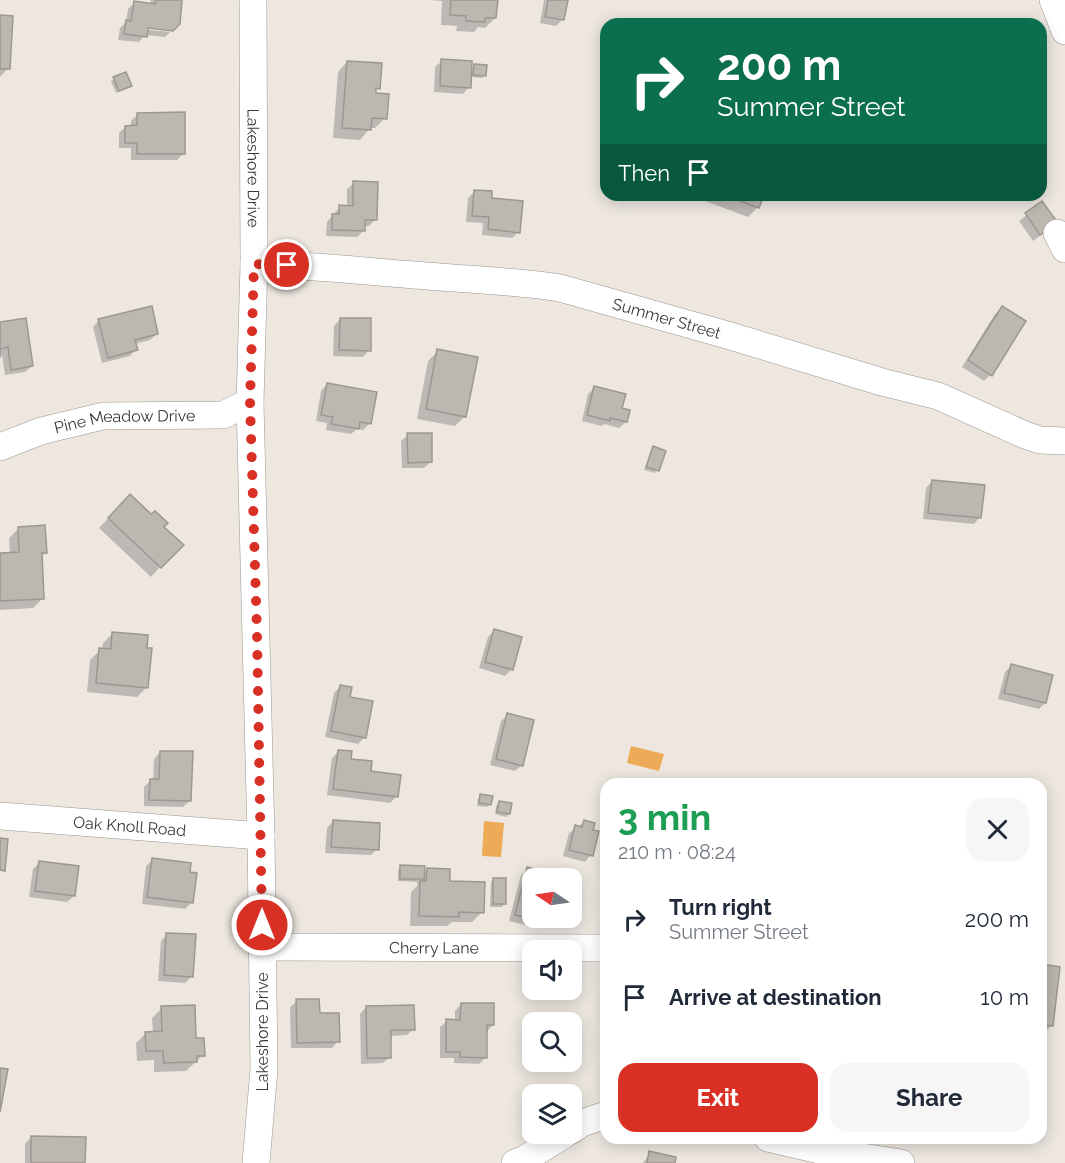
<!DOCTYPE html>
<meta charset="utf-8">
<style>
body{margin:0;font-family:Raleway,sans-serif;background:#f6f6f7;color:#1f2937;height:100vh;display:flex;flex-direction:column;font-size:22px;white-space:nowrap}
*{box-sizing:border-box;margin:0}
p{font-size:20px;color:#747a83}
.icon{flex:none;width:33px;height:33px;fill:none;stroke:currentColor;stroke-width:2;stroke-linecap:round;stroke-linejoin:round}
.map{position:relative;flex:1;overflow:hidden}
.sheet{position:absolute;left:600px;top:778px;width:447px;height:366px;display:flex;flex-direction:column;background:#fff;border-radius:18px;box-shadow:0 3px 15px #0003}
.sheet>*{flex:none}
.hud{position:absolute;left:600px;top:18px;width:447px;height:183px;border-radius:18px;box-shadow:0 3px 15px #0003;background:#0b6e4f;color:#fff;overflow:hidden}
.needle{width:39px;rotate:283deg}
.buttons{position:absolute;left:522px;top:868px;display:grid;gap:12px}
.buttons a{display:grid;place-items:center;width:60px;height:60px;border-radius:12px;background:#fff;box-shadow:0 3px 15px #0003;font-size:30px}
.pin{position:absolute;display:grid;place-items:center;width:51px;height:51px;color:#fff;margin:-26px;border:3px solid #fff;border-radius:50%;box-shadow:0 2px 6px #0007}
.me{position:absolute;width:66px;margin:-33px;rotate:0deg;stroke-linejoin:round;filter:drop-shadow(0 0 4px #0008)}
.turn{display:flex;align-items:center;gap:21px;height:126px;padding:0 18px;font-size:27px}
.turn .icon{width:78px;height:78px;stroke-width:2.5}
.turn b{display:block;font-size:42px;line-height:51px}
.then{display:flex;align-items:center;height:57px;padding:0 18px;background:#0003;gap:12px;font-size:22px}
.round{display:grid;place-items:center;flex:none;width:63px;height:63px;border-radius:18px;background:#f6f6f7}
.overview{display:flex;align-items:center;justify-content:space-between;height:102px;padding:0 18px}
h1{font-size:36px;font-weight:700;line-height:45px;color:#1e9e55}
.button{display:flex;gap:12px;margin-top:auto;padding:12px 18px}
.button a{flex:1;height:69px;border-radius:18px;background:#d93025;color:#fff;font-size:24px;font-weight:700;line-height:69px;text-align:center}
.button a+a{background:#f6f6f7;color:#1f2937}
ul{padding:0;list-style:none}
li{display:flex;align-items:center;gap:18px;height:78px;padding:0 18px}
li div{flex:1}
li b{display:block;font-size:22px}
li em{font-style:normal}
.map>svg:first-child{display:block}
.forest{fill:#eeab57}
.shadow{fill:#0003}
.building{fill:#bdb7b1;stroke:#9d9791;stroke-width:1.5}
.lines{fill:none;stroke-linecap:round;stroke-linejoin:round}
.minor-casing{stroke:#9a958f;stroke-width:28}
.minor{stroke:#fff;stroke-width:27}
.route{stroke:#d93025;stroke-width:10;stroke-dasharray:0 18}
.labels{text-anchor:middle;stroke-width:6;stroke-linejoin:round;paint-order:stroke}
.street-label{font-size:16px;fill:#3b3936;stroke:#fff}
</style>
<div class="map">
<svg width="1065" height="1163" viewBox="0 0 1065 1163">
<rect width="100%" height="100%" fill="#ede7e0"/>
<g class="forest">
<polygon points="631,746 664,754 659,771 627,763"/>
<polygon points="484,821 504,823 501,857 482,856"/>
</g>
<g class="shadow">
<polygon points="151,0 181,0 140,26 140,29 170,32 165,37 145,35 139,42 118,40 120,28 126,22 128,9 134,3 150,5"/>
<polygon points="429,0 489,0 495,18 485,28 478,27 474,32 456,31 457,26 441,25 442,1"/>
<polygon points="544,0 566,0 563,19 556,26 540,23"/>
<polygon points="0,17 8,68 0,77"/>
<polygon points="442,61 470,70 475,65 484,75 482,78 470,77 469,87 463,94 434,92 435,67"/>
<polygon points="347,62 378,88 373,94 385,118 375,128 370,128 360,140 333,138 338,72"/>
<polygon points="114,79 130,86 116,93 111,81"/>
<polygon points="138,114 184,153 177,160 131,160 131,148 119,148 119,133 125,127 131,127 131,121"/>
<polygon points="354,183 375,220 369,226 363,226 363,231 357,237 326,236 327,222 340,207 347,207 347,189"/>
<polygon points="475,191 490,199 519,232 512,238 482,235 483,223 466,222 468,198"/>
<polygon points="689,195 762,195 758,207 748,217"/>
<polygon points="1042,203 1049,229 1033,241 1019,221"/>
<polygon points="1002,308 990,375 984,381 962,367 995,314"/>
<polygon points="340,319 369,350 363,357 333,356 334,326"/>
<polygon points="99,320 157,334 150,340 135,344 136,349 130,356 102,363 93,327"/>
<polygon points="0,323 32,366 25,372 5,375 2,355 0,357"/>
<polygon points="438,351 465,416 455,426 417,419 428,361"/>
<polygon points="327,384 370,423 363,430 357,429 351,434 326,430 327,423 316,421 321,391"/>
<polygon points="595,388 626,422 619,428 604,424 602,426 582,421 588,394"/>
<polygon points="408,435 431,462 424,468 402,468 401,441"/>
<polygon points="654,448 664,452 655,473 644,470"/>
<polygon points="932,481 980,517 974,524 923,519 926,488"/>
<polygon points="120,506 162,527 160,567 151,577 99,528"/>
<polygon points="19,528 45,553 41,557 43,598 33,608 0,610 0,554 10,554 9,538"/>
<polygon points="494,631 512,669 505,676 479,668 488,637"/>
<polygon points="113,633 147,687 137,697 87,692 90,660 100,650 102,650 103,643"/>
<polygon points="1011,666 1045,703 1039,709 998,699 1005,672"/>
<polygon points="340,687 348,698 365,737 358,744 325,737 334,693"/>
<polygon points="508,715 522,765 515,771 490,765 501,721"/>
<polygon points="339,751 369,772 397,796 390,803 327,795 332,758"/>
<polygon points="160,752 190,801 183,807 144,806 144,787 151,780 153,781 154,759"/>
<polygon points="481,796 489,805 487,807 477,806 478,798"/>
<polygon points="499,803 509,814 506,817 495,814 496,806"/>
<polygon points="333,821 377,849 371,855 325,853 327,828"/>
<polygon points="584,822 591,855 585,862 563,856 569,833"/>
<polygon points="153,860 192,902 185,909 142,904 146,866"/>
<polygon points="39,863 74,896 67,902 29,897 33,869"/>
<polygon points="401,867 423,874 427,870 449,883 482,912 472,922 452,922 447,926 410,926 411,892 417,886 417,882 398,881 398,870"/>
<polygon points="528,868 551,879 532,879 532,918 559,918 552,926 529,921 525,925 509,921 521,875"/>
<polygon points="493,879 504,904 502,907 490,907 491,882"/>
<polygon points="167,934 192,976 185,983 158,981 161,941"/>
<polygon points="1041,966 1051,1026 1041,1036 1041,1026 1045,1027 1045,1024 1041,1023"/>
<polygon points="297,1001 318,1015 338,1041 332,1048 291,1048 290,1007"/>
<polygon points="461,1004 493,1025 486,1032 486,1057 479,1064 454,1063 454,1058 440,1058 440,1027 447,1021 455,1021 455,1011"/>
<polygon points="366,1007 413,1029 407,1035 389,1036 390,1057 383,1063 361,1064 360,1014"/>
<polygon points="162,1008 195,1040 203,1055 186,1071 154,1072 154,1060 137,1061 136,1043 146,1033 153,1033 152,1018"/>
<polygon points="31,1137 84,1163 25,1163 25,1144"/>
<polygon points="650,1153 673,1163 643,1163"/>
</g>
<g class="building">
<polygon points="156,0 182,0 180,24 173,31 148,28 147,37 124,34 126,20 131,21 134,1 155,4"/>
<polygon points="451,0 498,0 496,18 485,18 485,22 466,21 466,16 450,15"/>
<polygon points="548,0 568,0 564,20 545,17"/>
<polygon points="0,15 13,16 10,69 0,69"/>
<polygon points="441,59 472,61 471,88 440,86"/>
<polygon points="347,61 382,63 380,89 376,88 376,93 389,94 387,119 372,118 371,130 342,128"/>
<polygon points="474,64 487,65 486,76 473,75"/>
<polygon points="126,72 132,86 119,91 113,77"/>
<polygon points="185,112 185,154 137,154 137,143 125,143 125,126 137,125 137,113"/>
<polygon points="353,181 378,182 377,220 365,220 365,231 332,230 332,214 339,214 339,205 353,206"/>
<polygon points="474,190 492,191 492,198 523,201 520,233 488,229 489,217 472,216"/>
<polygon points="725,195 764,195 759,208"/>
<polygon points="1042,201 1058,223 1040,235 1025,213"/>
<polygon points="152,306 158,334 135,340 138,350 108,358 98,319"/>
<polygon points="1002,306 1026,321 992,376 968,360"/>
<polygon points="26,318 33,366 11,370 8,347 0,349 0,358 0,322"/>
<polygon points="340,318 371,318 371,351 339,350"/>
<polygon points="437,349 478,357 466,417 426,409"/>
<polygon points="327,383 377,392 371,424 360,422 359,429 331,424 333,417 321,415"/>
<polygon points="594,386 626,394 622,408 630,410 627,422 610,418 610,421 587,415"/>
<polygon points="407,433 432,433 432,462 408,463"/>
<polygon points="653,446 666,451 659,471 646,467"/>
<polygon points="932,480 985,485 981,518 928,513"/>
<polygon points="130,494 151,514 155,511 168,523 164,527 184,545 161,568 108,518"/>
<polygon points="45,525 47,553 42,553 44,599 0,601 0,553 19,552 18,527"/>
<polygon points="494,629 522,637 513,670 485,662"/>
<polygon points="112,632 148,635 147,648 152,648 148,688 96,683 99,648 111,649"/>
<polygon points="1011,664 1053,675 1046,703 1004,693"/>
<polygon points="340,685 352,687 350,697 373,701 366,738 331,731"/>
<polygon points="507,713 534,720 523,766 496,759"/>
<polygon points="338,750 352,751 351,759 372,761 371,771 401,775 398,797 333,789"/>
<polygon points="160,751 193,751 191,801 149,800 150,779 159,779"/>
<polygon points="480,794 493,796 491,805 479,803"/>
<polygon points="499,801 512,803 510,814 497,812"/>
<polygon points="333,820 380,823 379,850 331,847"/>
<polygon points="584,820 595,823 593,830 599,831 593,856 569,850 575,825 582,827"/>
<polygon points="0,838 8,839 5,871 0,870"/>
<polygon points="152,858 191,863 190,872 197,873 193,903 147,897"/>
<polygon points="39,861 79,866 75,896 35,891"/>
<polygon points="400,865 425,866 424,879 400,879"/>
<polygon points="527,867 547,872 546,876 557,879 532,879 533,919 515,915"/>
<polygon points="427,868 450,869 450,881 485,882 484,913 459,912 459,917 419,916 420,881 426,881"/>
<rect x="493" y="878" width="13" height="26"/>
<polygon points="166,933 196,934 193,977 164,975"/>
<polygon points="1041,964 1060,967 1053,1026 1041,1025"/>
<polygon points="296,999 319,999 320,1013 339,1013 340,1042 297,1043"/>
<polygon points="461,1003 494,1003 494,1025 487,1025 487,1058 460,1057 460,1052 446,1052 446,1019 460,1020"/>
<polygon points="195,1005 196,1038 204,1038 205,1056 197,1056 197,1062 164,1063 163,1051 146,1051 145,1032 162,1031 161,1006"/>
<polygon points="414,1005 415,1030 391,1030 391,1058 367,1058 366,1006"/>
<polygon points="0,1068 8,1069 0,1112"/>
<polygon points="31,1136 86,1137 85,1163 31,1163"/>
<polygon points="649,1151 676,1157 675,1163 647,1163"/>
</g>
<g class="lines">
<defs>
<g id="minor">
<path id="s1" d="M253,0L254,264L250,402L261,836L264,1069L256,1163"/>
<polyline points="1053,0 1065,31"/>
<polyline points="1057,233 1065,249"/>
<path id="s2" d="M254,264C313,265 370,272 428,276C472,280 517,281 560,288L727,335L882,382L938,396L1025,435L1040,440L1065,441"/>
<path id="s3" d="M0,447L41,431L103,416L223,415L250,402"/>
<path id="s4" d="M0,816L261,836"/>
<path id="s5" d="M262,947L606,948"/>
<polyline points="572,1130 582,1123 606,1115"/>
<polyline points="768,1138 824,1151 901,1163"/>
<polyline points="515,1163 525,1159 565,1134"/>
</g>
</defs>
<use href="#minor" class="minor-casing"/>
<use href="#minor" class="minor"/>
</g>
<g class="lines">
<polyline class="route" points="262,925 257,633 250,402 254,264 287,265"/>
</g>
<g class="labels">
<g class="street-label">
<text dy="6" stroke="none"><textPath href="#s1" startOffset="168">Lakeshore Drive</textPath></text>
<text dy="6" stroke="none"><textPath href="#s2" startOffset="418">Summer Street</textPath></text>
<text dy="6" stroke="none"><textPath href="#s3" startOffset="129">Pine Meadow Drive</textPath></text>
<text dy="6" stroke="none"><textPath href="#s4" startOffset="130">Oak Knoll Road</textPath></text>
<text dy="6" stroke="none"><textPath href="#s5" startOffset="172">Cherry Lane</textPath></text>
<text transform="translate(262 1032) rotate(-90)" y="6">Lakeshore Drive</text>
</g>
</g>
</svg>
<div class="buttons">
<a><svg class="needle" viewBox="-14 -14 28 28"><path d="M0-13l5 13h-10z" fill="#e53935"/><path d="M0 13l5-13h-10z" fill="#747a83"/></svg></a>
<a><svg class="icon" aria-label="sound" viewBox="0 0 24 24"><path d="M4 9h4l5-4v14l-5-4H4zM17 9q2 3 0 6"/></svg></a>
<a><svg class="icon" aria-label="search" viewBox="0 0 24 24"><circle cx="10" cy="10" r="6"/><path d="M15 15l6 6"/></svg></a>
<a><svg class="icon" aria-label="layers" viewBox="0 0 24 24"><path d="M12 4l9 5-9 5-9-5zM3 14l9 5 9-5"/></svg></a>
</div>
<div class="pin" style="left:287px;top:265px;background:#d93025"><svg class="icon" aria-label="arrive" viewBox="0 0 24 24"><path d="M6 21V4h12l-3 4 3 4H6"/></svg></div>
<svg class="me" style="left:262px;top:925px" viewBox="-20 -20 40 40"><circle r="17" fill="#d93025" stroke="#fff" stroke-width="3"/><path d="M0-11L8 9 0 5-8 9z" fill="#fff"/></svg>
<div class="hud">
<div class="turn"><svg class="icon" aria-label="right" viewBox="0 0 24 24"><path d="M7 20v-9h11M14 6l5 5-5 5"/></svg><div><b>200 m</b>Summer Street</div></div>
<div class="then">Then<svg class="icon" aria-label="arrive" viewBox="0 0 24 24"><path d="M6 21V4h12l-3 4 3 4H6"/></svg></div>
</div>
<section class="sheet">
<div class="overview"><div><h1>3 min</h1><p>210 m · 08:24</p></div><a class="round"><svg class="icon" aria-label="close" viewBox="0 0 24 24"><path d="M6 6l12 12M18 6L6 18"/></svg></a></div>
<ul>
<li><svg class="icon" aria-label="right" viewBox="0 0 24 24"><path d="M7 20v-9h11M14 6l5 5-5 5"/></svg><div><b>Turn right</b><p>Summer Street</p></div><em>200 m</em></li>
<li><svg class="icon" aria-label="arrive" viewBox="0 0 24 24"><path d="M6 21V4h12l-3 4 3 4H6"/></svg><div><b>Arrive at destination</b></div><em>10 m</em></li>
</ul>
<div class="button"><a>Exit</a><a>Share</a></div>
</section>
</div>
